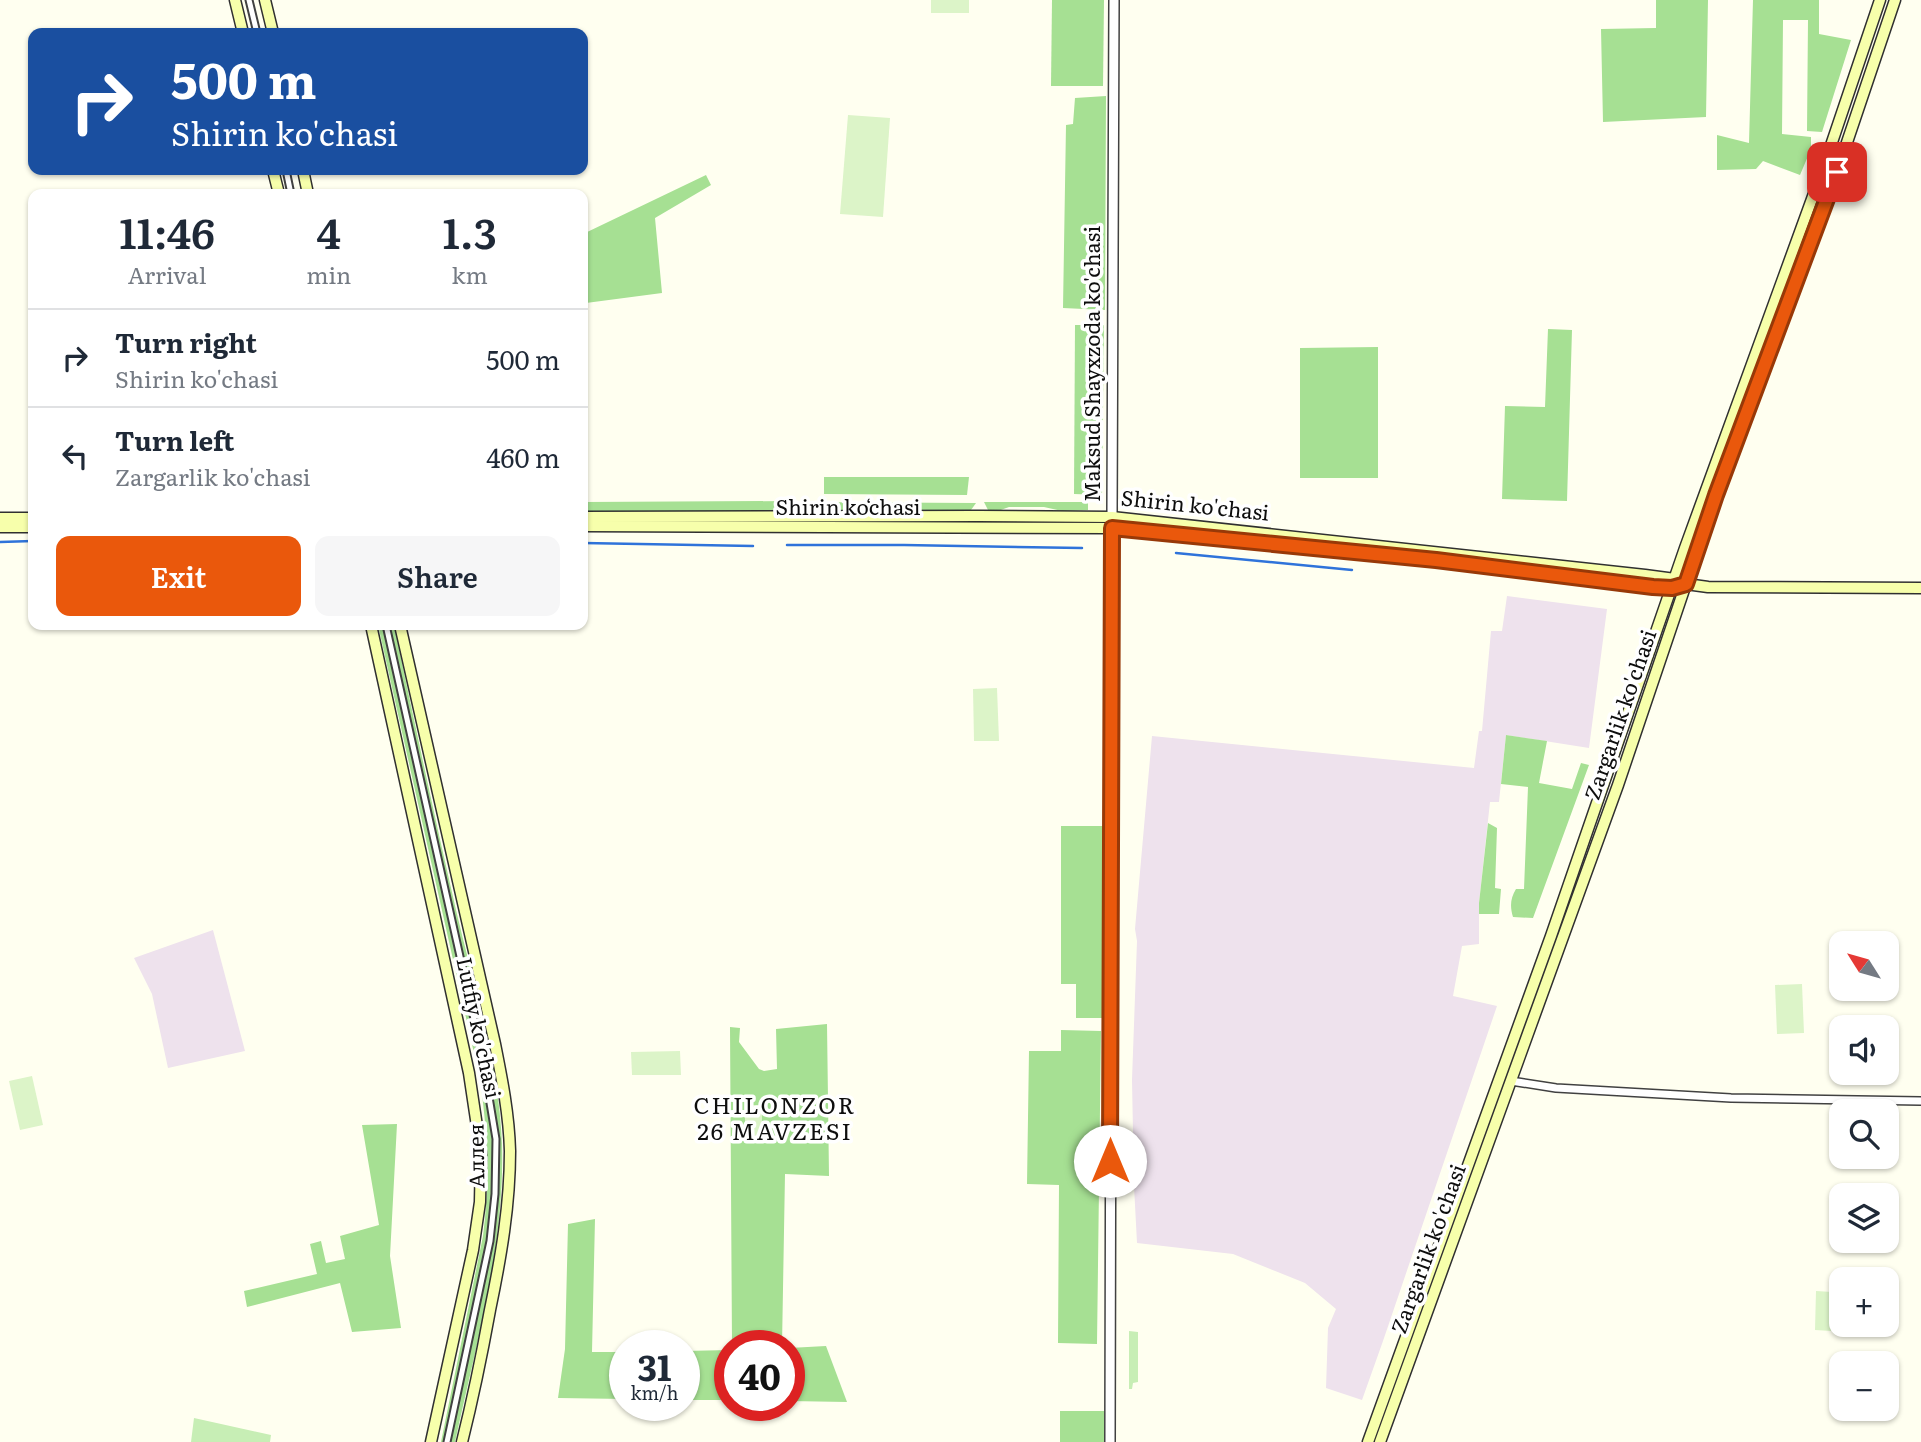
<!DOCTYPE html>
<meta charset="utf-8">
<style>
body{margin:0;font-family:Literata,serif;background:#f6f6f7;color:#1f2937;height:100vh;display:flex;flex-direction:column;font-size:26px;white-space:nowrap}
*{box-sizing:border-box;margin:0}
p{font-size:23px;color:#747a83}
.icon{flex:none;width:38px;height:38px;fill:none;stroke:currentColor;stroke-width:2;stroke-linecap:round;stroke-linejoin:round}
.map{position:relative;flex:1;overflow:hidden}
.details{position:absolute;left:28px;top:189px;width:560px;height:441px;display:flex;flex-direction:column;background:#fff;border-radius:14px;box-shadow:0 2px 5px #0004}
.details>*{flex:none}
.guide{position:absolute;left:28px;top:28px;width:560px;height:147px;border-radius:14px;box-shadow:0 2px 5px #0004;background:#1a4fa0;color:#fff;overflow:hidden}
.needle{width:46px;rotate:307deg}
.buttons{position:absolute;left:1829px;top:931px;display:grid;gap:14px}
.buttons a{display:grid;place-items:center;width:70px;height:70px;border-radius:14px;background:#fff;box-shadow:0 2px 5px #0004;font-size:35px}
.speed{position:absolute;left:609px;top:1330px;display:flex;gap:14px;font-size:35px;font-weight:700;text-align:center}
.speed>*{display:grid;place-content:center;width:91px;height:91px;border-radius:50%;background:#fff;box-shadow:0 2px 5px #0004;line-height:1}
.speed small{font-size:18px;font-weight:400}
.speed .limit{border:10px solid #d22;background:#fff;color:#111}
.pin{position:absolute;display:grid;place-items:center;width:60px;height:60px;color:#fff;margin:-30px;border-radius:14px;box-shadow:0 4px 10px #0006}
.me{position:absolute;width:77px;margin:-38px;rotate:0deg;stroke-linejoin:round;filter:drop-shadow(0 0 5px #0008)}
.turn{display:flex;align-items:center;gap:24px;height:147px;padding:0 28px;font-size:32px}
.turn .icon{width:91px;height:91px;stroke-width:2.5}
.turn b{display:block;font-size:49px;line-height:60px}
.eta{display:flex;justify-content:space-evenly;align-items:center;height:119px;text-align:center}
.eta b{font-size:42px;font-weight:600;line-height:49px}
.action{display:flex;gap:14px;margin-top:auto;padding:14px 28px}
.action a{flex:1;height:80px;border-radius:14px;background:#ea580c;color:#fff;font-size:28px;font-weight:600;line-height:80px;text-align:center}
.action a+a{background:#f6f6f7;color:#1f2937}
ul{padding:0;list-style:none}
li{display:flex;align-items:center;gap:21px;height:98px;padding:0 28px;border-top:2px solid #e0e1e3}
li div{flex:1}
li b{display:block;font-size:26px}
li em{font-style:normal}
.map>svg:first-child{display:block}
.industrial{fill:#eee2ed}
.green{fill:#c7eeb5}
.forest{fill:#a6e093}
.pitch{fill:#dcf4c8}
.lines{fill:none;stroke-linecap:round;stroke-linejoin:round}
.stream{stroke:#2f73da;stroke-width:2.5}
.pedestrian-casing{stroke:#414141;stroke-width:9}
.minor-casing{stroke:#414141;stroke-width:10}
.tertiary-casing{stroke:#414141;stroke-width:12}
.secondary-casing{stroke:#303030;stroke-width:13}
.pedestrian{stroke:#fff;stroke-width:5}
.minor{stroke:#fff;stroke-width:7}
.tertiary{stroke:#fff;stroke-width:9}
.secondary{stroke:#f7ffab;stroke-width:10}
.route-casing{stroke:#983908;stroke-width:18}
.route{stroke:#ea580c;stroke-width:12}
.labels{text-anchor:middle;stroke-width:7;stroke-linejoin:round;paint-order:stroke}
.street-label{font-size:21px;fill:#0e0e0e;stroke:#fff}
.neighbourhood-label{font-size:23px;letter-spacing:2px;fill:#0e0e0e;stroke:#fff}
</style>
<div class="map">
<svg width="1921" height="1442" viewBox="0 0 1921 1442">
<rect width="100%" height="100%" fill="#fffff0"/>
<g class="industrial">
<polygon points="1507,596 1607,609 1589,748 1506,735 1499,802 1490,802 1479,903 1479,944 1462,946 1453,996 1497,1006 1383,1341 1362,1400 1326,1388 1328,1328 1336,1309 1305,1283 1233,1254 1137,1243 1134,1186 1132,1080 1137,941 1135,929 1152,736 1474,768 1479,731 1482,731 1491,631 1502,631"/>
<polygon points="213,930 245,1051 168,1068 152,994 134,958"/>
</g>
<g class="green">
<polygon points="1129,1331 1138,1332 1138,1382 1133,1383 1132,1389 1129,1389"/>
<polygon points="194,1418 271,1435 270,1442 191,1442"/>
</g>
<g class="forest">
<polygon points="1052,0 1104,0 1103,86 1051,86"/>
<polygon points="1656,0 1708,0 1706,117 1603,122 1601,29 1656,28"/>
<polygon points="1753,0 1819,0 1819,34 1851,40 1822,132 1807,131 1808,20 1783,20 1782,134 1811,137 1811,149 1800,175 1763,161 1756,169 1717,170 1717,135 1749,143"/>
<polygon points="1106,96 1105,310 1063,308 1066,125 1073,124 1075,98"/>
<polygon points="706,175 711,185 655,218 662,293 586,303 583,289 583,234"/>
<polygon points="1075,325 1104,325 1102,495 1074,494"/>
<polygon points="1548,329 1572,330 1567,501 1502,499 1505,406 1545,407"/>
<polygon points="1378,347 1378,478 1300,478 1300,348"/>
<polygon points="824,477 969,477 967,495 824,494"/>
<polygon points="788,501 779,511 583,512 583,502"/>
<polygon points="799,502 976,503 971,510 803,510"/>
<polygon points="984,502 1088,502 1088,510 1062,511 1044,507 1009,507 998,511 988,510"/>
<path d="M378,625H394C414,720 434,815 456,910C474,987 499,1065 502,1144C505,1245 476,1344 455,1442H441L483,1236C490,1181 488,1135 480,1080Z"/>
<path d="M1506,735L1547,741L1539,783L1572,789L1581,763L1589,765L1533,918L1513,917C1510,907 1510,899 1516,889H1524L1528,787L1501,784Z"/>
<polygon points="1488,823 1497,828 1495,888 1501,889 1499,914 1479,914 1479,903"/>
<polygon points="1061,826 1103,826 1102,1018 1076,1018 1076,984 1061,984"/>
<polygon points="827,1024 829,1176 785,1174 782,1346 732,1346 730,1027 740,1028 739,1042 759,1069 764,1071 777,1069 776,1029"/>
<polygon points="1061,1030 1101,1031 1097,1344 1058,1343 1059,1185 1027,1184 1029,1051 1061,1051"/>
<polygon points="397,1124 390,1256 401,1328 352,1332 340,1283 247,1307 244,1291 317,1274 310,1244 321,1241 326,1263 345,1259 340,1236 379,1225 362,1125"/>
<polygon points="595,1219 592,1352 625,1352 625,1399 558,1398 565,1349 568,1224"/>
<polygon points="826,1346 847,1402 789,1401 789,1348"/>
<polygon points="730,1350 730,1400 684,1400 684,1351"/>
<rect x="1060" y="1411" width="44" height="31"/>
</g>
<g class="pitch">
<rect x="931" y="0" width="38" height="13"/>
<polygon points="848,115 890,118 883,217 840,214"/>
<polygon points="997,688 999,741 974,741 973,689"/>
<polygon points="1802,984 1804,1033 1777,1034 1775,985"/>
<polygon points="680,1051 681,1075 632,1075 631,1052"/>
<polygon points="32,1076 43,1125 20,1130 9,1081"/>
<rect x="745" y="1105" width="17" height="38"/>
<polygon points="1816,1291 1832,1292 1831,1331 1815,1330"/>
</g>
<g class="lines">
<g class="stream">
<polyline points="0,542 33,541"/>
<polyline points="583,543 753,546"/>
<polyline points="787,545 904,545 1082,548"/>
<polyline points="1176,553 1352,570"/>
</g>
<defs>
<g id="pedestrian">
<polyline points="249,0 257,33"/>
<polyline points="286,170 291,194"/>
<polyline points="386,625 482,1055 496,1139 495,1194 490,1241 447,1442"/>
</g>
<polyline id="minor" points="1511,1081 1556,1088 1731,1098 1921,1101"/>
<g id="tertiary">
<polyline points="1112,517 1114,0"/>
<polyline points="1110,1442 1112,528"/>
</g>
<g id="secondary">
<polyline points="235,0 243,33"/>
<polyline points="265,0 273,33"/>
<polyline points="273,170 279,194"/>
<polyline points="303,170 308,194"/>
<polyline points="583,517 979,516 1112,517 1645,575 1675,579 1686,584 1708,587 1921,588"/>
<polyline points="0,518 33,518"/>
<polyline points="583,526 1112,528 1436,560 1653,587 1675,587"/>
<polyline points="0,527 33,527"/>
<polyline points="371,625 469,1073 481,1153 480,1202 473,1250 431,1442"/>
<path d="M400,625L495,1044C502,1079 509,1114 510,1151C510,1205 501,1257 490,1310C482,1354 473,1398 462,1442"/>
<polyline points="1368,1442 1551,936 1685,548 1824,166 1880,0"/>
<polyline points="1380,1442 1618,785 1716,495 1837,172 1895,0"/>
</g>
</defs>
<use href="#pedestrian" class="pedestrian-casing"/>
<use href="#minor" class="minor-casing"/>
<use href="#tertiary" class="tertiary-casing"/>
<use href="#secondary" class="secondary-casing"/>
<use href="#pedestrian" class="pedestrian"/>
<use href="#minor" class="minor"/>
<use href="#tertiary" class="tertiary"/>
<use href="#secondary" class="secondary"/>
</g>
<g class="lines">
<defs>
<polyline id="route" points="1110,1161 1112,528 1436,560 1653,587 1672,588 1686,584 1716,495 1837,172"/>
</defs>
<use href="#route" class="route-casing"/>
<use href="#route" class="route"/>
</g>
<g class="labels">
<g class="street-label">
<text transform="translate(1093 364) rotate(-90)" y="7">Maksud Shayxzoda ko'chasi</text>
<text transform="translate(1195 506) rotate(6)" y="7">Shirin ko'chasi</text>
<text x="848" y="515">Shirin koʻchasi</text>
<text transform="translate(1621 715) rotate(-71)" y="7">Zargarlik ko'chasi</text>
<text transform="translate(478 1028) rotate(78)" y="7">Lutfiy ko'chasi</text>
<text transform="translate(477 1156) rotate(-91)" y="7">Аллея</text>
<text transform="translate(1429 1249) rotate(-70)" y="7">Zargarlik ko'chasi</text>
</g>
<g class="neighbourhood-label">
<text x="775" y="1114">CHILONZOR<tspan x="775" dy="26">26 MAVZESI</tspan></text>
</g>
</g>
</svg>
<div class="buttons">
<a><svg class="needle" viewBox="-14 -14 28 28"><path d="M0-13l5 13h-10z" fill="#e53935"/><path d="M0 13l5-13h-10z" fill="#747a83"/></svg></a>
<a><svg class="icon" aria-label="sound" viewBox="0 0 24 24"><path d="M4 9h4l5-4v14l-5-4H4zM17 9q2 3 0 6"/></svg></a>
<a><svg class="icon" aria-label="search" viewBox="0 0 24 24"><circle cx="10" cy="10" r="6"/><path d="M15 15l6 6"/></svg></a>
<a><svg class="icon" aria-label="layers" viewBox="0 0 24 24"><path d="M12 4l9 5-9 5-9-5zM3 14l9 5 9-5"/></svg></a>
<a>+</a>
<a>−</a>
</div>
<div class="speed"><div>31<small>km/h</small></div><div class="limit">40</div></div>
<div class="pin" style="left:1837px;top:172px;background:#d93025"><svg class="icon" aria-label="arrive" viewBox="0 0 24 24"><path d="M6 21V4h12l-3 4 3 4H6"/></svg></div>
<svg class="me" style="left:1110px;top:1161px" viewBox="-20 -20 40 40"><circle r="19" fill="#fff"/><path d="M0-13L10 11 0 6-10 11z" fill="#ea580c"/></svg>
<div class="guide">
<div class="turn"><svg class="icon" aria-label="right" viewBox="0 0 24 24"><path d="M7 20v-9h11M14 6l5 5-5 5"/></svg><div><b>500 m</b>Shirin ko'chasi</div></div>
</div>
<section class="details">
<div class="eta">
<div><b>11:46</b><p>Arrival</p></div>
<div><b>4</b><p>min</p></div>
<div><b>1.3</b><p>km</p></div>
</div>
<ul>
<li><svg class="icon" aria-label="right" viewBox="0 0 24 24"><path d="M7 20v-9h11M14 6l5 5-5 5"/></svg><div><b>Turn right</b><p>Shirin ko'chasi</p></div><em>500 m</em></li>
<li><svg class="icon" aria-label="left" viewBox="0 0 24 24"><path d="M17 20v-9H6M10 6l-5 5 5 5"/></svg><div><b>Turn left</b><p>Zargarlik ko'chasi</p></div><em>460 m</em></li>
</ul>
<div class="action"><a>Exit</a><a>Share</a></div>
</section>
</div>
